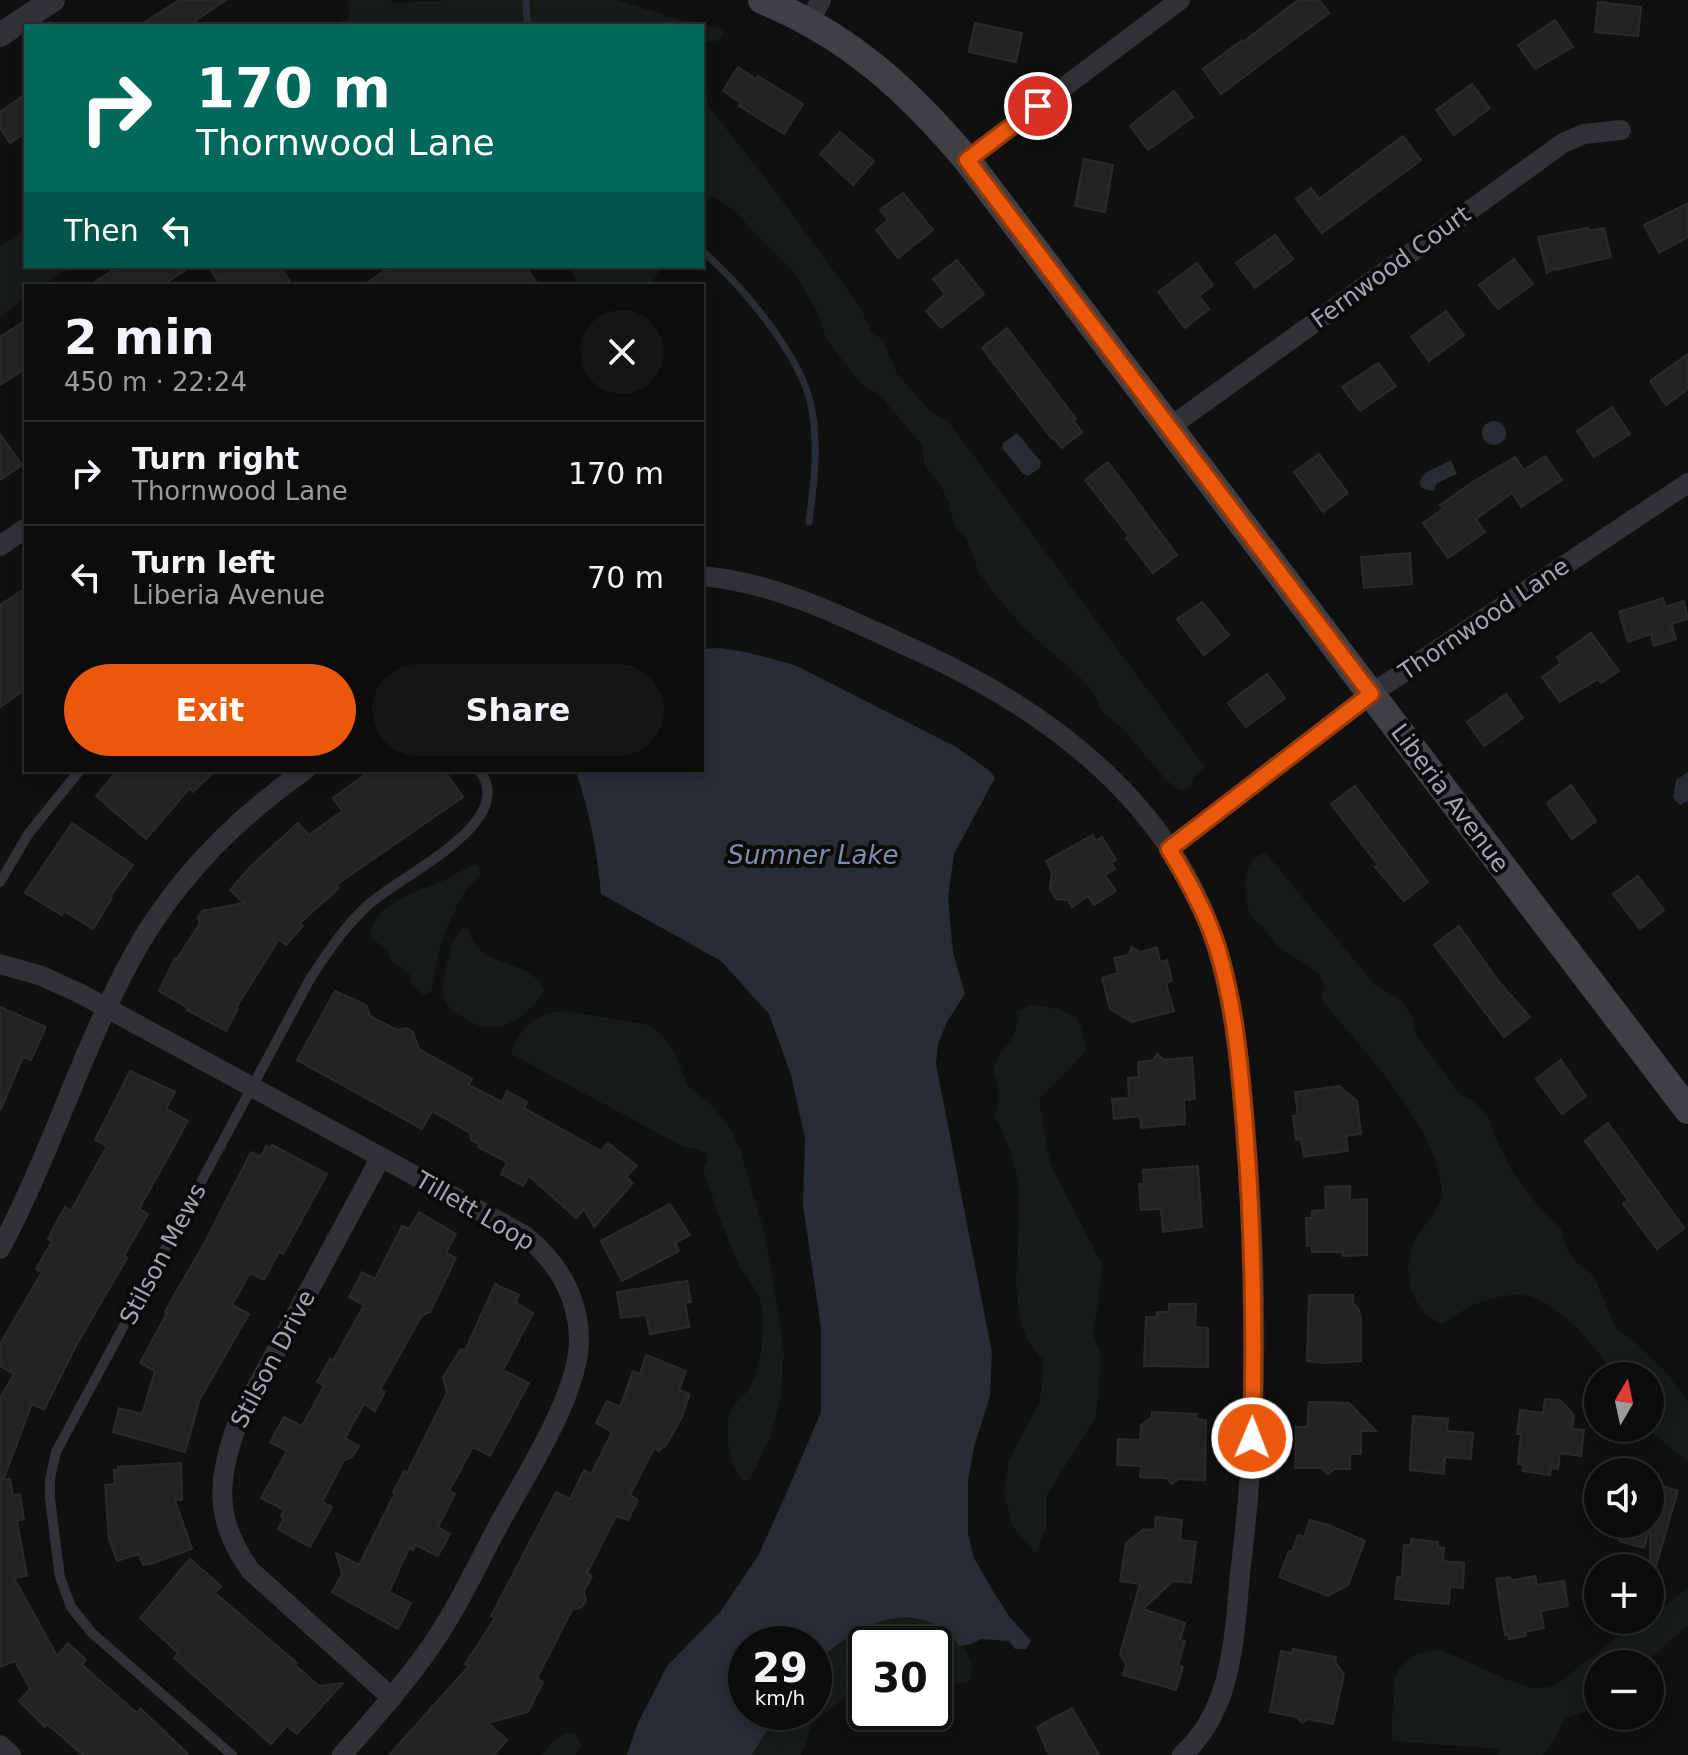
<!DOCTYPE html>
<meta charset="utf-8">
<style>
body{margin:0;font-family:"DejaVu Sans",sans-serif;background:#151516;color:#f1f3f6;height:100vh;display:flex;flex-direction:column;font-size:30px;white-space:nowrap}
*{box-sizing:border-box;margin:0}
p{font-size:26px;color:#9a9b9d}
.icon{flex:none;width:44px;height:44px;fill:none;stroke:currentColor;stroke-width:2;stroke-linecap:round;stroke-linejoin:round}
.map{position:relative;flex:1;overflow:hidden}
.sheet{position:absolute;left:24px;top:284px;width:680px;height:488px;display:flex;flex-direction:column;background:#0c0c0d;border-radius:0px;box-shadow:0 4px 12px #0003,0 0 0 2px #2c2c2e}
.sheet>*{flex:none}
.hud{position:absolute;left:24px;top:24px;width:680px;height:244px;border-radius:0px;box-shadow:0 4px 12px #0003,0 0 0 2px #2c2c2e;background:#00695c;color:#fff;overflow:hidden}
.needle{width:52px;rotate:9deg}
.controls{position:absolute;left:1584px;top:1362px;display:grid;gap:16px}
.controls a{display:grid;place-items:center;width:80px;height:80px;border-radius:50%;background:#0c0c0d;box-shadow:0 4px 12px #0003,0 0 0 2px #2c2c2e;font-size:40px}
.speed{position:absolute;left:728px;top:1626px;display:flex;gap:16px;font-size:40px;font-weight:700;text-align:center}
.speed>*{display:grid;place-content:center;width:104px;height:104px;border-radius:50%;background:#0c0c0d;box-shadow:0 4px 12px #0003,0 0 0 2px #2c2c2e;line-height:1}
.speed small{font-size:20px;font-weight:400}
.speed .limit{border:4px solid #111;border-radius:12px;background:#fff;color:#111}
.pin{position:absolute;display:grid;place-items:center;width:68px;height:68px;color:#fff;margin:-34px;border:4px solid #fff;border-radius:50%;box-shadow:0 2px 8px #0007}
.me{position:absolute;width:88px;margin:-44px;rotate:1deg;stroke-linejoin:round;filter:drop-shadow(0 0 6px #0008)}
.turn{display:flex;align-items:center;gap:28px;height:168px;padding:0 40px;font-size:36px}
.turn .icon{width:104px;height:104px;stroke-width:2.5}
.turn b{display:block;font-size:56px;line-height:68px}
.then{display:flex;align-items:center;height:76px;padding:0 40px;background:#0003;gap:16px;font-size:30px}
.round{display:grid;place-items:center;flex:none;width:84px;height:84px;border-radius:42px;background:#151516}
.headline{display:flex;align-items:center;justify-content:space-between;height:136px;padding:0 40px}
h1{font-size:48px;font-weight:700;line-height:60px}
.primary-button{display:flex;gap:16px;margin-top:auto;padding:16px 40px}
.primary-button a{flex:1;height:92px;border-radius:48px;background:#ea580c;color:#fff;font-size:32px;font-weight:700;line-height:92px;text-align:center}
.primary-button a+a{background:#151516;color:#f1f3f6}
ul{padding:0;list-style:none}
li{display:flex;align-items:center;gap:24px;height:104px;padding:0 40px;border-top:2px solid #2c2c2e}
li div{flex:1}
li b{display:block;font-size:30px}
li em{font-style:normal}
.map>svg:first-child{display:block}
.green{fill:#171b18}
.water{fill:#282c33}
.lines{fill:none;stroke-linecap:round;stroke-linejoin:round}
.stream{stroke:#282c33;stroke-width:7}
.building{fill:#232325;stroke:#2a2a2d;stroke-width:2}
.service{stroke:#313136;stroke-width:10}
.minor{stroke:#313136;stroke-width:20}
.tertiary{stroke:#313136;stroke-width:24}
.secondary{stroke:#3f4045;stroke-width:28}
.route-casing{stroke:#983908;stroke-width:20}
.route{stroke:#ea580c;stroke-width:14}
.labels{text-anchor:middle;stroke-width:8;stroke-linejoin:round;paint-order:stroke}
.street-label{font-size:24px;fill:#a2a4b1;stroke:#0b0b0c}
.water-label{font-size:26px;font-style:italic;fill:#7b8ba9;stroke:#0b0b0c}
</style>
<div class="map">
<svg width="1688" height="1755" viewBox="0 0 1688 1755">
<rect width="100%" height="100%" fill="#101011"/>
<g class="green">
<polygon points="348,0 390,0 394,3 451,0 618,0 679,20 724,29 722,37 716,41 704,42 708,106 766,179 859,305 872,333 883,340 897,374 933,414 947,420 1205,767 1193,778 1191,788 1181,791 1166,780 1124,730 1101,710 1093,692 1080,677 1022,626 992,591 979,573 966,538 954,525 949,503 941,486 924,464 923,446 878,393 864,387 826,339 819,315 794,272 731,208 715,197 702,202 702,26 334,26 349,16"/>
<polygon points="26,229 26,266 73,266 41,286 26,286 26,296 0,317 0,246"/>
<polygon points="568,266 663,266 649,286 579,286"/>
<path d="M1265,852L1374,984L1401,1000L1414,1019L1416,1034L1459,1094L1474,1101L1489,1118L1494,1135L1512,1171L1537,1205L1561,1228L1565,1245L1577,1264L1593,1275L1616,1328L1636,1343L1669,1376L1688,1402V1462L1647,1428H1650V1376H1614C1597,1347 1558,1299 1522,1295C1507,1293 1487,1300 1473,1305C1461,1310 1452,1319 1441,1324C1412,1311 1401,1273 1413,1244C1421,1225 1441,1215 1441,1191C1443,1133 1357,1043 1321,999L1325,987L1319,973L1276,945L1263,927L1249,915C1247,892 1238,862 1265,852Z"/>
<path d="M474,864L479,867L480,874C475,881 468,887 464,894C446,922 435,960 431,992L423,995L412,983L409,973L391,961L387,951L371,937C370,904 423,889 447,879C456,875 464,868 474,864Z"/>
<path d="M466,926C470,933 473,944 479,949C498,967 533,964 544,990C534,1010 508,1031 484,1027C476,1026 469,1020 462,1017C454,1013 447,1008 445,1000C441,989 444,974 447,963C450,949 453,935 466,926Z"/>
<path d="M1032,1004L1059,1009L1078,1019L1087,1050L1039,1099L1050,1164L1103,1266L1093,1334L1101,1357L1096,1417L1047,1495V1526L1036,1554L1012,1526L1004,1492L1009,1460L1040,1401L1043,1360C1038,1354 1032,1347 1028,1340C1007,1297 1021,1244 1019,1198C1018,1169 1009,1141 994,1116C1001,1100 1002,1088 993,1073C998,1045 1018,1047 1017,1012Z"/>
<path d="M563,1011L649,1025L666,1039L675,1054L687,1085L711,1105L729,1126L740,1149L766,1239L784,1351L781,1398L770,1437L750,1480L745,1481C728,1469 724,1431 730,1413C734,1403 739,1400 745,1394C756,1383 761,1357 762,1342C763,1329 764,1313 760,1300C756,1287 744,1275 738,1263C724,1234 715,1201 703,1171L707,1161L706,1153L694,1148L684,1147L511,1054C521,1026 533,1015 563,1011Z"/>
<polygon points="1688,1588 1688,1625 1644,1664 1598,1664 1598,1702 1583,1713 1564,1719 1556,1737 1543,1755 1496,1755 1502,1749 1391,1741 1394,1680 1399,1668 1412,1656 1439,1649 1506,1679 1531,1688 1553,1687 1618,1637 1645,1620 1650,1620 1650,1617"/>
<path d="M892,1618C906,1619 925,1618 938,1624C956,1633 979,1661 970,1681L959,1685L947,1677L934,1674V1644H866V1681L812,1724L801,1755H752L778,1712H814V1667C836,1642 860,1627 892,1618Z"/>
<polygon points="566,1733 574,1734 579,1739 581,1746 576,1755 542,1755 554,1740"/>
</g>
<g class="water">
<circle cx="1494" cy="433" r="12"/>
<polygon points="1017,433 1041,462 1040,468 1028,476 1023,474 1002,448 1003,443"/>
<polygon points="1451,460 1457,474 1437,483 1433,491 1422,488 1419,482 1425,473"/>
<path d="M719,648L746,652L795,665L956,747L990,771L995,778L954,854L948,898L953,952L965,994L947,1022L938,1044L936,1064L992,1353L990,1396L974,1447L968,1480V1534L974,1558L990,1586L1009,1616L1031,1641L1026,1649H1015L1009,1641L981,1639L971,1644L960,1646C917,1592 851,1625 814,1667V1644H746V1712H778L752,1755H627L637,1725L667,1666L720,1612L758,1556L786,1494L821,1412V1328L803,1205L805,1139L791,1075L769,1014L721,961L601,894C597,851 590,811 575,770H702V649Z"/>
<polygon points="1688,772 1688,801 1680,805 1673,798 1676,780"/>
</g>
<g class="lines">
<g class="stream">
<polyline points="526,0 527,26"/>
<path d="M702,251C741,284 800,354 811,405C819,442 814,485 809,522"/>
</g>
</g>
<g class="building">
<polygon points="179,0 226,0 187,26 139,26"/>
<polygon points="1298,0 1319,0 1329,13 1221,94 1203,69 1242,40 1243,42"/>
<polygon points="1598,2 1641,7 1638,36 1595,32"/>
<polygon points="1555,20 1573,47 1535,69 1518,45"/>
<polygon points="975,23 1022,33 1016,62 969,52"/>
<polygon points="738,67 756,79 758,76 803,104 784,134 739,106 741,103 723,91"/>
<polygon points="1472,84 1490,108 1454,135 1436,110"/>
<polygon points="1174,91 1193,117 1148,150 1130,126"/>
<polygon points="26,94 26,132 10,143 0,128 0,112"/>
<polygon points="840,132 874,161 853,185 820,154"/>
<polygon points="1403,136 1421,160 1322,233 1296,199 1311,188 1319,199"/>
<polygon points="1084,159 1113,165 1105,212 1075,206"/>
<polygon points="903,193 933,230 898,258 876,230 888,220 880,210"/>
<polygon points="1688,203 1688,237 1659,253 1644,225"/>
<polygon points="1588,228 1589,231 1604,228 1611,257 1556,270 1554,268 1547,273 1538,237"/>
<polygon points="1275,235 1293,259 1255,288 1236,263"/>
<polygon points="1514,259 1533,284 1498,309 1479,285"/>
<polygon points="957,260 984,294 941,328 926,311 945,294 933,279"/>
<polygon points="1197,263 1213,285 1199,296 1209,309 1185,328 1158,292"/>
<polygon points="119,266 192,266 161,286 89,286"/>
<polygon points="208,266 280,266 293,286 221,286"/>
<polygon points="392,266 525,266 539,286 362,286"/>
<polygon points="1446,311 1464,335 1429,361 1411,337"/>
<polygon points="26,320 26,368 0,385 0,337"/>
<polygon points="1007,328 1076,419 1074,421 1082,432 1062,448 1053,437 1052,439 982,348"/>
<polygon points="1688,354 1688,389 1666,405 1650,381"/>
<polygon points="1378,363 1396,386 1360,411 1342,387"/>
<polygon points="1612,407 1630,434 1594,457 1577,431"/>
<polygon points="0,434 22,465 0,480"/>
<polygon points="1319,454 1348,493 1323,512 1294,472"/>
<polygon points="1545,456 1562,480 1521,507 1512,493 1476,519 1485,532 1448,558 1423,523 1443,509 1440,505 1471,483 1515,457 1524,470"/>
<polygon points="1108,462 1177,555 1153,573 1126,538 1129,536 1085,480"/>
<polygon points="1410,553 1412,584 1364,588 1361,557"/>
<polygon points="26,588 26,689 0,707 0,605"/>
<polygon points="1663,598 1665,607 1684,601 1688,619 1671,624 1676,639 1654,646 1651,634 1628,642 1619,612"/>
<polygon points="1202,602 1229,635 1204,655 1177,619"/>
<polygon points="1591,633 1619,671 1601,683 1598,679 1560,702 1542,677 1561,663 1557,657"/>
<polygon points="1267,674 1285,698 1246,727 1228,703"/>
<polygon points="1506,694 1523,718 1484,746 1467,722"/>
<polygon points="118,770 216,770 193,792 190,788 146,839 96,796"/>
<polygon points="371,770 444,770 463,797 336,885 339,888 300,923 303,926 286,945 279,939 236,1008 238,1009 226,1031 187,1010 188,1008 159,991 175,958 177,959 200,923 198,918 202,911 244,903 230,890 250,867 298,823 309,835 342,811 333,798"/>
<polygon points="1571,785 1596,821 1572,839 1547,803"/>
<polygon points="1355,786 1428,882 1404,901 1375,867 1378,865 1331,804"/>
<polygon points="72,823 133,865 110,897 112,898 93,929 64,911 62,915 25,893"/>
<polygon points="1093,835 1096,841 1102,837 1116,860 1111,863 1115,869 1105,875 1116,891 1094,905 1088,896 1072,907 1068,900 1056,899 1050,889 1052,872 1046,861"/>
<polygon points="1638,876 1664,910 1640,929 1613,894"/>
<polygon points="1459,926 1500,983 1530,1017 1504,1037 1434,945"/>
<polygon points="1132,947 1140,952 1157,947 1160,962 1167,960 1172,981 1166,983 1174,1011 1132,1022 1110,1009 1102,978 1118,973 1114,958 1128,955"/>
<polygon points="335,991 366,1005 370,1016 397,1030 406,1028 413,1032 419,1049 472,1079 469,1085 502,1102 507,1091 527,1102 524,1108 601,1151 608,1143 637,1166 626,1177 633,1183 594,1227 584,1209 576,1218 529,1176 523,1186 501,1174 507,1162 478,1147 479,1144 471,1140 470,1133 432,1111 422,1129 297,1060"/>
<polygon points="0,1007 46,1027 31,1060 23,1057 0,1111"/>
<polygon points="1157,1054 1164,1060 1192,1057 1195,1099 1184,1100 1185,1124 1141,1128 1140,1116 1114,1119 1112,1099 1129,1098 1128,1078 1139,1077 1138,1062 1153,1060"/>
<polygon points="1561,1060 1586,1096 1562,1114 1536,1079"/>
<polygon points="130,1071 175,1092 166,1109 188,1121 139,1209 148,1214 124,1256 127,1258 77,1344 44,1410 32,1404 3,1480 10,1479 13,1496 20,1494 24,1519 17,1521 27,1576 14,1578 57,1656 68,1643 86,1660 82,1665 137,1713 141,1709 189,1755 83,1755 47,1724 45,1727 19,1701 30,1689 15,1661 0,1667 0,1398 14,1374 0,1366 0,1344 42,1272 36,1269 52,1241 48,1239 54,1227 65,1207 71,1211 107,1146 95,1140"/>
<polygon points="1339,1086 1357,1101 1361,1134 1346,1136 1348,1151 1304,1157 1301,1139 1296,1140 1293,1116 1298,1115 1295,1092"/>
<polygon points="1608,1123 1684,1228 1657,1249 1623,1204 1628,1200 1585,1141"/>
<polygon points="272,1145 327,1174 283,1254 279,1252 264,1280 250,1273 232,1305 249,1314 200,1399 185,1452 113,1432 119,1408 142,1414 155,1371 140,1363 167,1313 165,1312 177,1290 203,1246 251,1152 261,1157 266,1146 271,1148"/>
<polygon points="1198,1166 1202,1227 1163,1232 1161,1209 1141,1210 1139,1184 1144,1184 1143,1170"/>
<polygon points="1350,1186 1350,1200 1367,1199 1367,1255 1343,1256 1343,1252 1312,1252 1312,1246 1307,1246 1306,1218 1312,1218 1312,1211 1326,1210 1325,1187"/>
<polygon points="670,1204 690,1235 675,1243 679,1251 622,1281 601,1241"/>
<polygon points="419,1212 456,1234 446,1253 456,1258 430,1312 422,1315 380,1390 385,1392 375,1411 364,1404 345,1438 359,1446 352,1457 344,1460 322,1502 332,1507 310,1547 278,1529 284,1518 281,1516 284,1510 261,1498 287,1451 270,1442 284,1417 302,1426 324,1386 317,1382 330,1359 333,1361 364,1305 349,1297 362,1272 375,1279 402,1226 409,1229"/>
<polygon points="687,1281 691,1302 685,1303 689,1327 650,1334 646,1315 621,1318 617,1292"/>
<polygon points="495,1284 519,1295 515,1302 533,1313 503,1370 529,1383 490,1456 473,1447 449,1491 455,1494 438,1527 450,1534 438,1556 415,1545 413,1550 409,1548 389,1592 411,1603 398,1629 332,1592 342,1574 336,1553 359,1565 395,1493 393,1492 404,1471 407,1473 447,1393 443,1377 461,1349 465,1351"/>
<polygon points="1309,1295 1353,1295 1353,1303 1359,1310 1361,1319 1361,1361 1326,1363 1307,1361"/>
<polygon points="1169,1304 1196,1304 1195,1327 1208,1328 1208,1367 1144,1366 1146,1317 1157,1317 1157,1312 1169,1312"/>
<polygon points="646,1355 686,1371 679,1390 690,1394 681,1419 665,1447 663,1446 659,1451 654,1448 630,1495 638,1500 628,1520 616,1516 587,1573 592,1576 584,1591 586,1600 582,1607 572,1610 537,1678 543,1682 528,1712 488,1723 507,1740 494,1755 389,1755 469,1666 465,1664 495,1618 491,1616 556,1492 570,1499 584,1470 591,1474 612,1432 596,1423 607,1401 620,1407 633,1371 640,1374"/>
<polygon points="1545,1399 1560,1400 1574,1415 1572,1429 1584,1430 1581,1456 1560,1453 1558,1469 1551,1468 1550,1475 1523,1471 1524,1465 1518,1464 1521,1434 1517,1434 1520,1410 1543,1413"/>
<polygon points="1309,1402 1349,1403 1376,1431 1361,1431 1361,1454 1350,1454 1350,1469 1334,1469 1328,1474 1322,1468 1295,1468 1296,1427 1307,1427"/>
<polygon points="1152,1412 1196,1414 1196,1419 1206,1420 1205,1480 1178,1479 1172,1484 1167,1478 1140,1477 1141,1466 1117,1465 1118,1439 1140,1440 1141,1425 1152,1417"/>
<polygon points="1413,1416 1448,1419 1447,1431 1473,1433 1471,1459 1445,1457 1444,1474 1410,1470"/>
<polygon points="181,1463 182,1500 175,1500 192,1549 151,1564 143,1565 139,1554 117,1561 109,1539 105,1485 115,1484 114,1470 118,1470 118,1467"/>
<polygon points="1650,1482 1678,1491 1655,1569 1650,1568 1650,1526 1644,1548 1619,1541 1624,1524 1650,1524"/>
<polygon points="1156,1517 1182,1520 1180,1540 1196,1542 1191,1583 1173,1581 1143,1609 1185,1623 1180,1640 1185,1641 1178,1665 1183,1667 1176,1690 1123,1675 1126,1665 1120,1654 1140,1584 1120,1581 1126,1543 1144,1529 1155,1530"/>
<polygon points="1310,1520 1329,1525 1365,1541 1348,1585 1328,1596 1279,1577 1289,1551 1292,1551 1298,1535 1304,1537"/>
<polygon points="1411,1539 1438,1542 1438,1547 1444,1548 1443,1561 1464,1563 1463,1588 1450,1587 1449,1604 1395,1599 1397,1577 1402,1577 1404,1545 1411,1545"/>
<polygon points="190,1559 221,1586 215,1593 297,1663 295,1665 319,1686 343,1683 297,1734 287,1726 271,1744 174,1658 178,1653 140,1618"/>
<polygon points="1535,1576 1537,1585 1564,1581 1568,1606 1541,1611 1544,1628 1525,1632 1526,1636 1509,1639 1508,1634 1505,1635 1496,1579 1509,1577 1513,1580"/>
<polygon points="1293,1649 1336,1657 1335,1662 1344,1674 1333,1724 1308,1719 1302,1723 1297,1717 1270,1712 1281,1651 1293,1653"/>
<polygon points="1072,1708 1099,1755 1049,1755 1037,1727"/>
</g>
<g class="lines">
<g class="service">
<polyline points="0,882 29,833 80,770"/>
<path d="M232,1755L92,1633L71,1607L60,1577L50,1498V1479L56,1452L310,979C327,953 344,927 367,906C398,876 521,823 479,770"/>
</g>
<g class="minor">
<polyline points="809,21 821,0"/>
<polyline points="967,160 1180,0"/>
<polyline points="1170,427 1563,143 1584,134 1621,130"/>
<polyline points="0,546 26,528"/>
<path d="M702,576C780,583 849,620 920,652C1051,712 1174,805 1217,949C1237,1014 1241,1081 1247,1149C1255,1255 1257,1364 1250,1470C1248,1505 1244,1540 1240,1575C1234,1637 1233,1710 1182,1755"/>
<polyline points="1169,849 1371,694 1688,483"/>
<path d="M0,964L42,976L81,994L524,1235C557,1261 578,1296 579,1339C580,1393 523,1480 497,1528C474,1571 453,1617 424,1656C399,1691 370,1723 342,1755"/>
<path d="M381,1157L238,1422C217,1478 213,1520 251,1571L392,1698"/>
<path d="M0,1249C50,1156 80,1054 130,961C171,884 234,820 305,770"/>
<polyline points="0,1745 11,1755"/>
</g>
<polyline class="tertiary" points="0,35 53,0"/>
<path class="secondary" d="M762,0C848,35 908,90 967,160L1371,694L1688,1110"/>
</g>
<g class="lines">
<defs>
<path id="route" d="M1038,106L967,160L1371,694L1169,849C1188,880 1206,912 1217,947C1235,1005 1240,1067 1245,1127C1253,1231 1255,1334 1252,1438"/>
</defs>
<use href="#route" class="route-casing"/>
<use href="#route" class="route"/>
</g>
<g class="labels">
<g class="street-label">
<text transform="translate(1391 267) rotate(-36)" y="8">Fernwood Court</text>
<text transform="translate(1484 619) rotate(-34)" y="8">Thornwood Lane</text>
<text transform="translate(1450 798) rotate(53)" y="8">Liberia Avenue</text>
<text transform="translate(475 1211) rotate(30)" y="8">Tillett Loop</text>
<text transform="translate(163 1254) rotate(-62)" y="8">Stilson Mews</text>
<text transform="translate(273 1359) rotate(-62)" y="8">Stilson Drive</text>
</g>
<g class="water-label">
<text x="813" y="864">Sumner Lake</text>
</g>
</g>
</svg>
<div class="controls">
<a><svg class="needle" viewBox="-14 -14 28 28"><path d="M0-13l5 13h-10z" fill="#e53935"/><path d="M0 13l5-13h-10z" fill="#9a9b9d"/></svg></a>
<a><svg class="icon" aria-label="sound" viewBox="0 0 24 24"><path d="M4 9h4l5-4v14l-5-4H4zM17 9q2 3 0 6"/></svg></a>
<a>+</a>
<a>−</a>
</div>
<div class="speed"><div>29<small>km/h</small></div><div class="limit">30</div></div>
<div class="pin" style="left:1038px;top:106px;background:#d93025"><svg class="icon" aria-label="arrive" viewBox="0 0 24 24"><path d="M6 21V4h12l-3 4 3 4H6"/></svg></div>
<svg class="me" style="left:1252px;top:1438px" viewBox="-20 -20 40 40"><circle r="17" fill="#ea580c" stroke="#fff" stroke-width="3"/><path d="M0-11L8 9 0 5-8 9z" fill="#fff"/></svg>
<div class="hud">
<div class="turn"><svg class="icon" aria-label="right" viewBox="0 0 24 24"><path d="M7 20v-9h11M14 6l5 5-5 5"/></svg><div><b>170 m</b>Thornwood Lane</div></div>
<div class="then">Then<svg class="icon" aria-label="left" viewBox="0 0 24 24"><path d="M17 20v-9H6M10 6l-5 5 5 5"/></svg></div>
</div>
<section class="sheet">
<div class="headline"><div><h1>2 min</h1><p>450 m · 22:24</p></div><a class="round"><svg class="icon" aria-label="close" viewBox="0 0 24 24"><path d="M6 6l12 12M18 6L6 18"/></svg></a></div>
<ul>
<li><svg class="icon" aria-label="right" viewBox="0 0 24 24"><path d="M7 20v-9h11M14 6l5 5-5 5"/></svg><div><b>Turn right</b><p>Thornwood Lane</p></div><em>170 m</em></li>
<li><svg class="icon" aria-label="left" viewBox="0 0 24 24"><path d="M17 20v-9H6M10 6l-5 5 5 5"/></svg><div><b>Turn left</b><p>Liberia Avenue</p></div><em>70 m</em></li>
</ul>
<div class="primary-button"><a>Exit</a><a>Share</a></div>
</section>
</div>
